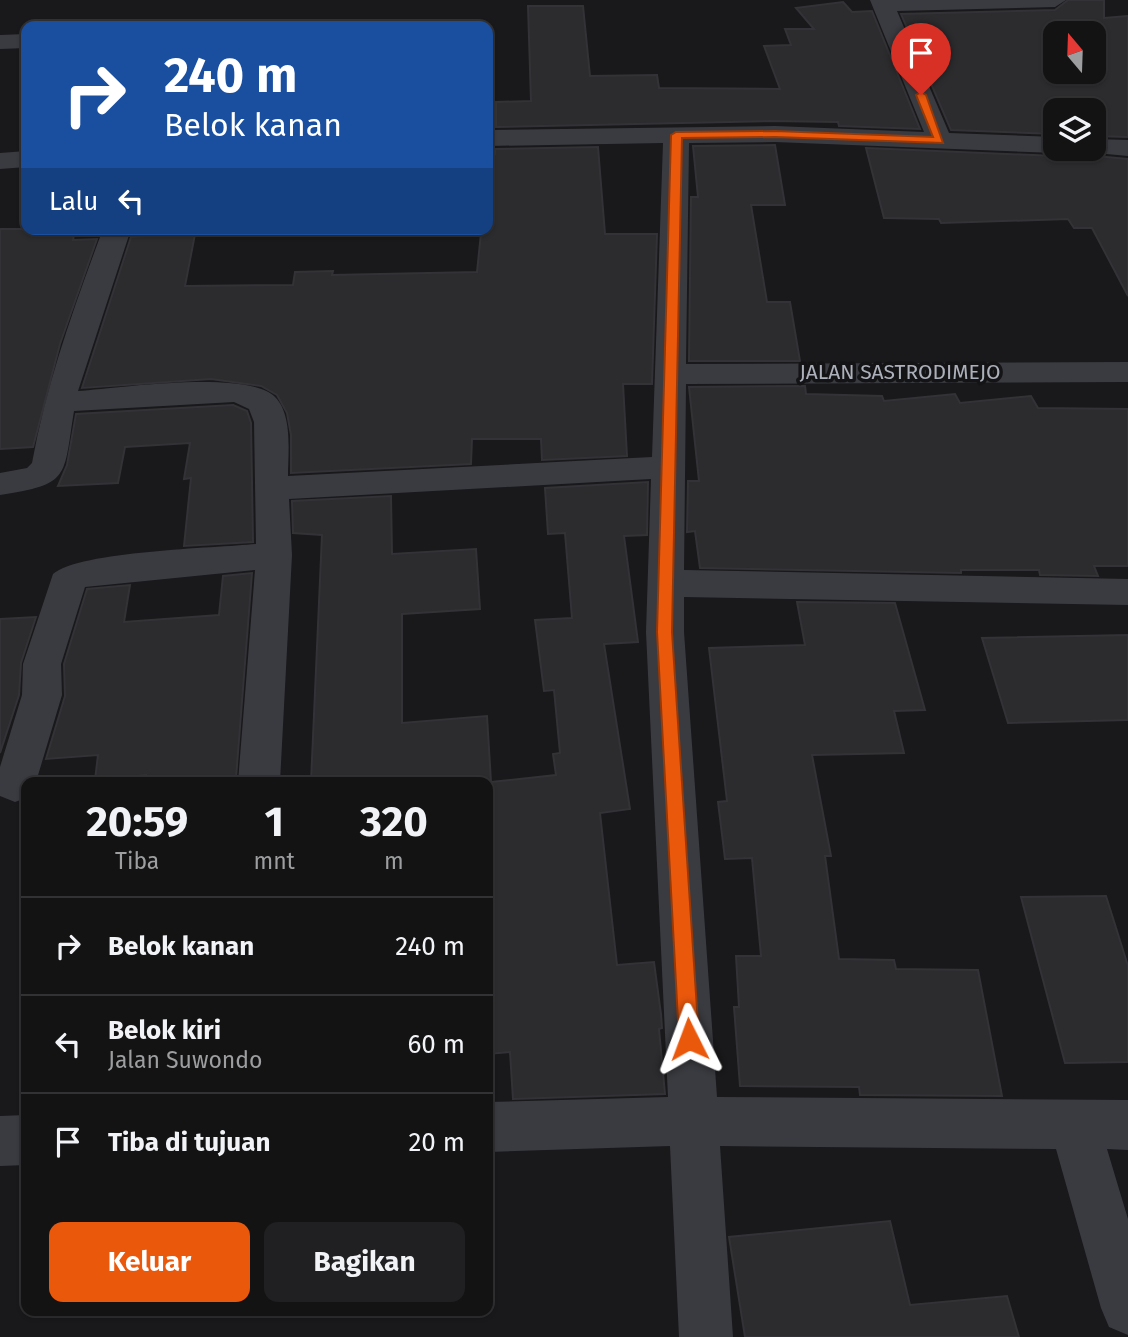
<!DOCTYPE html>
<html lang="id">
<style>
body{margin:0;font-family:"Fira Sans",sans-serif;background:#202022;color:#f1f3f6;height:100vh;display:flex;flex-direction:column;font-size:26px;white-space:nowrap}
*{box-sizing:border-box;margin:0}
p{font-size:23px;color:#9d9ea0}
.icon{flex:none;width:38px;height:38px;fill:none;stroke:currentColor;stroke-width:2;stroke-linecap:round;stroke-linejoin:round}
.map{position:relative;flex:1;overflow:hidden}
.details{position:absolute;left:21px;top:777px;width:472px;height:539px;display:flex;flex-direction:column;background:#131314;border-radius:14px;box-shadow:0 2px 5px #0004,0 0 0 2px #323234}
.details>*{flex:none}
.top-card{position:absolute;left:21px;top:21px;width:472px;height:214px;border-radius:14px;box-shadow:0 2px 5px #0004,0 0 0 2px #323234;background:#1a4fa0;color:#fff;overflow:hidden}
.needle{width:46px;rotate:341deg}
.tools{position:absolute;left:1043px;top:21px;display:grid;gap:14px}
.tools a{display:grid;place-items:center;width:63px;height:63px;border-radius:14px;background:#131314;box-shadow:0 2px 5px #0004,0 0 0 2px #323234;font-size:35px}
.pin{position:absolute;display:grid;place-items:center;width:60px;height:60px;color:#fff;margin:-72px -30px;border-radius:50% 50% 50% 0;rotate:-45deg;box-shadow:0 0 7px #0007}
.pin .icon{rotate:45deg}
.me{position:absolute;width:77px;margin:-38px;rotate:357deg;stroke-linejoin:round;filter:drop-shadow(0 0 5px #0008)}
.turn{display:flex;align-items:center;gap:24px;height:147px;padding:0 28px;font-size:32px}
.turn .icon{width:91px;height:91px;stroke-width:2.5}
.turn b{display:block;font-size:49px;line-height:60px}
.then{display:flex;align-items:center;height:66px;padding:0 28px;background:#0003;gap:14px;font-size:26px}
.eta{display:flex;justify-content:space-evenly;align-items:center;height:119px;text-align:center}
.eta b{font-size:42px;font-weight:700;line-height:49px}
.primary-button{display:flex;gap:14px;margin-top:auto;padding:14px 28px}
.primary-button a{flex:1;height:80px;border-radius:14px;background:#ea580c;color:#fff;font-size:28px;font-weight:700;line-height:80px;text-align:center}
.primary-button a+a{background:#202022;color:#f1f3f6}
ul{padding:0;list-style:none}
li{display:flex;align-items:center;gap:21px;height:98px;padding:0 28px;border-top:2px solid #323234}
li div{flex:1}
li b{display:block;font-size:26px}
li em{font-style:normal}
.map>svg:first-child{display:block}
.building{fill:#2c2c2f;stroke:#333337;stroke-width:2;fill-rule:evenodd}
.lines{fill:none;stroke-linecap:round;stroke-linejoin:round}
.street{fill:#3a3b40;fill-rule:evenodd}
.route{fill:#ea580c;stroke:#983908;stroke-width:2}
.labels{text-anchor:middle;stroke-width:7;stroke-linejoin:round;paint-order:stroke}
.street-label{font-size:21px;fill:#acb0ba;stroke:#141416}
</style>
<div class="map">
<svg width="1128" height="1337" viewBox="0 0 1128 1337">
<rect width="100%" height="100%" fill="#19191b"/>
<g class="building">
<path d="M1068,0H1104V18L1128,16V137L1094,136V110H1055V134L951,130L901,14L1055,10ZM1055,33H1094V72H1055Z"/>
<polygon points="843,2 852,12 872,11 920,129 839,126 838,122 770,121 496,127 496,102 531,101 528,6 583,6 590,76 657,75 659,88 780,89 764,46 791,45 785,29 814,29 796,8"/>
<polygon points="775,145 785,205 751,205 767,302 790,302 800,361 689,361 691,197 698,197 693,146"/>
<polygon points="598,147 605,234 657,234 652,384 623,384 627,456 542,460 541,439 472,439 471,464 291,473 291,435 287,413 277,395 261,386 211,379 82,388 131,237 147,236 148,229 196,229 185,286 293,285 295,272 333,271 332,275 477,272 481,233 488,233 488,154 495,154 495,149"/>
<polygon points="866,148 1055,156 1068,149 1079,149 1085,155 1128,159 1128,296 1092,228 1074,228 1068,219 941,223 939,219 884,218"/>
<polygon points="0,229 75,229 73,240 97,239 60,344 33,447 0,449"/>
<polygon points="805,386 806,394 882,396 884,401 955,394 960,403 1031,396 1038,408 1128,409 1128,566 1094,566 1098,576 1040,575 1039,570 961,570 961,573 700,568 695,531 687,532 688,481 699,481 689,387"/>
<polygon points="233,405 247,411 251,423 253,542 184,546 191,478 184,479 190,443 125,447 118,483 58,486 67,465 76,414"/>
<polygon points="648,482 647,535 624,536 638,642 604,644 630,809 600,813 617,965 654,962 661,1014 662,1028 659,1029 665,1094 513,1099 510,1052 488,1054 488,782 402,782 402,779 311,782 322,535 293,533 292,501 391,496 392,554 476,549 480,609 402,614 402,723 487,716 491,782 556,775 553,754 560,753 554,690 544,691 535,620 572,618 565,533 548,534 545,488"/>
<polygon points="252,573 236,778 145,782 146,775 95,780 98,755 46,759 65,696 64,664 87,589 130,585 124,622 219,615 223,576"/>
<polygon points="797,602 895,603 925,710 894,711 904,753 812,755 831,856 825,856 839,959 894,960 896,969 978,970 1002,1096 860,1095 859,1087 740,1086 734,1007 739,1007 736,956 761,956 752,858 725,859 718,802 727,801 709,648 805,645"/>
<polygon points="36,617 21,663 19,695 0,753 0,619"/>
<polygon points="1128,635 1128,720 1008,723 982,638"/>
<polygon points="1106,896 1128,966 1128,1062 1065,1063 1021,897"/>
<polygon points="890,1221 910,1305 1007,1296 1019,1337 745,1337 729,1237"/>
</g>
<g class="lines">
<g class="street">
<path d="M870,0H1066L1055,7L897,11L949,133L1055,137V149H1065L1055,153L775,142L689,143L686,364L1128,362V382L686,384L684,570L1128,579V605L684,597V632L717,1097L1128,1100V1150L1107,1149L1128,1219V1335L1109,1327L1101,1308L1056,1149L720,1146L733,1337H679L670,1146L488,1152V1102L668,1097L646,632L651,479L289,499L292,555L280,782H238L255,570L85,587L61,664L62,695L36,782H26V798L15,802L0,796V767L22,695L23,664L53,574C80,551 215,548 256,544L254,422L249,409L234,402L74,411C63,478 71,484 0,495V473L27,468L32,463C47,381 74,307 103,229H131L78,391C119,388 247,369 275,397C293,415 288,453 288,476L652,457L663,143L488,146V130L775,126L924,132Z"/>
<polygon points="26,34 26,48 0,49 0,35"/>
<polygon points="1094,139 1128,140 1128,156 1085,152 1082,149 1094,149"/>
<polygon points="26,151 26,167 0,169 0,153"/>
<polygon points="26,1115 26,1165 0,1166 0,1116"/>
</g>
</g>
<polygon class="route" points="921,92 926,95 943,143 775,137 682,138 672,632 699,1039 696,1046 689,1049 682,1046 679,1039 657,632 671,135 676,132 775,131 933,137 916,95"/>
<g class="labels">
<g class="street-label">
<text x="900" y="379">JALAN SASTRODIMEJO</text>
</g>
</g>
</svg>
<div class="tools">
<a><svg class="needle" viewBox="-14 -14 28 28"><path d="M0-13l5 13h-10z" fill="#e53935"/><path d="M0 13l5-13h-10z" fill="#9d9ea0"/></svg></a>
<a><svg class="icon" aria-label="layers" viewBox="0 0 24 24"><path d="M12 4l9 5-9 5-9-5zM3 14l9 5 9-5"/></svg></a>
</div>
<div class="pin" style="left:921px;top:95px;background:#d93025"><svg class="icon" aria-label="arrive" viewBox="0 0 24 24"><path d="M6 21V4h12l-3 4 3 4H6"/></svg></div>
<svg class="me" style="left:689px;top:1039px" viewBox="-20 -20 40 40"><path d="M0-17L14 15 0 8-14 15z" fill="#ea580c" stroke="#fff" stroke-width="4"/></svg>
<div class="top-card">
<div class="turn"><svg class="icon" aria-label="right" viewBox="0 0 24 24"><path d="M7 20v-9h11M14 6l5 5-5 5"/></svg><div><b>240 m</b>Belok kanan</div></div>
<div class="then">Lalu<svg class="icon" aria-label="left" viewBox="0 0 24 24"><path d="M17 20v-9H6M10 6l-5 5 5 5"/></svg></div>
</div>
<section class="details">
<div class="eta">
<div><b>20:59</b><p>Tiba</p></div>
<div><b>1</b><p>mnt</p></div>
<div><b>320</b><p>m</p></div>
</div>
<ul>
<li><svg class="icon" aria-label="right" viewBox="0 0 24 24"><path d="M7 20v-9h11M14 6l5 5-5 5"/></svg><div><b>Belok kanan</b></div><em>240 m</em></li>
<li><svg class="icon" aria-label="left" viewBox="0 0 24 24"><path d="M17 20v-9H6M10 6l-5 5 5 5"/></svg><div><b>Belok kiri</b><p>Jalan Suwondo</p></div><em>60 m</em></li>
<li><svg class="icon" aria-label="arrive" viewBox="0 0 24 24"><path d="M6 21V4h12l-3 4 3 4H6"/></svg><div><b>Tiba di tujuan</b></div><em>20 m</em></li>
</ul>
<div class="primary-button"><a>Keluar</a><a>Bagikan</a></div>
</section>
</div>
